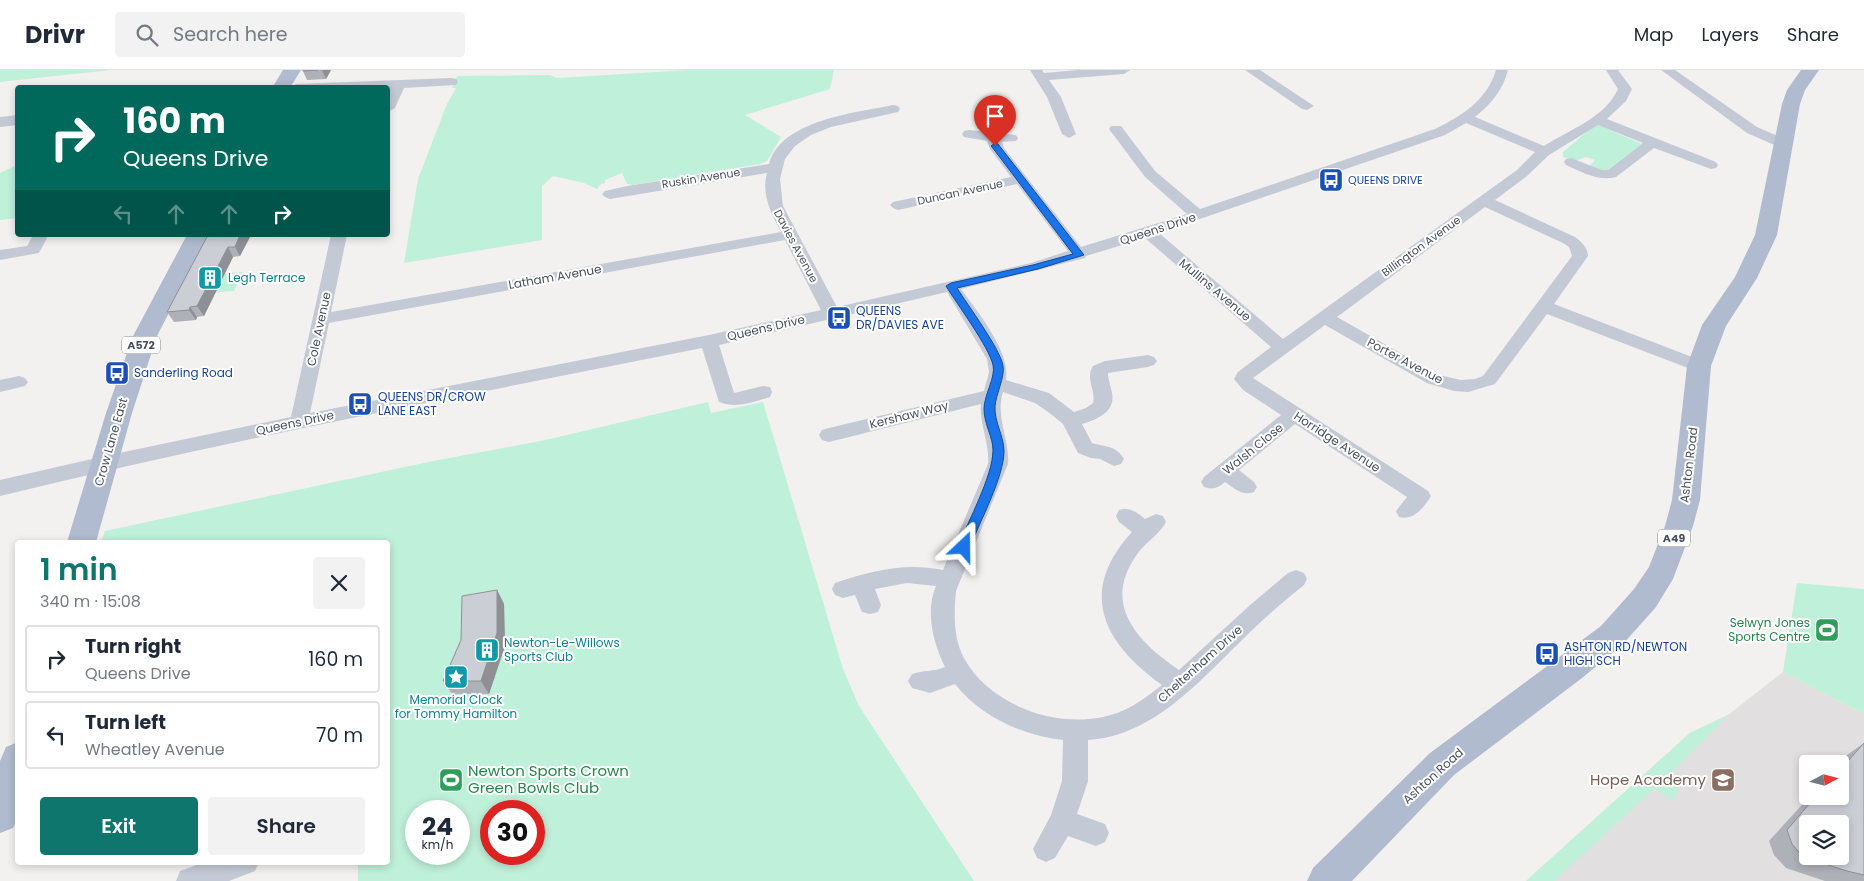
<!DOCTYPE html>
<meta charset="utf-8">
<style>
body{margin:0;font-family:Poppins,sans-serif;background:#f2f2f3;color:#1f2937;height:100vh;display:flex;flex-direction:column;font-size:19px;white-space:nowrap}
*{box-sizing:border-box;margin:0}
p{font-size:16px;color:#747a83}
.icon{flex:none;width:28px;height:28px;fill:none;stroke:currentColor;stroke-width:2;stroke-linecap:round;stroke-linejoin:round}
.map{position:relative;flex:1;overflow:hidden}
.panel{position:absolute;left:15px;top:470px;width:375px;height:325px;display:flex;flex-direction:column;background:#fff;border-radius:5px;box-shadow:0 2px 8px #0003}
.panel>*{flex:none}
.top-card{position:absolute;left:15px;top:15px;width:375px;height:152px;border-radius:5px;box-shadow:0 2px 8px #0003;background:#00695c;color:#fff;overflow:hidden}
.needle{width:32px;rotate:83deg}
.tools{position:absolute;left:1799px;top:685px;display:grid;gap:10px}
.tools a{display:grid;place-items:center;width:50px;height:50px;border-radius:5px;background:#fff;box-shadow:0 2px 8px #0003;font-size:25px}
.speed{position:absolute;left:405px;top:730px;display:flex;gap:10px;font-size:25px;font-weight:700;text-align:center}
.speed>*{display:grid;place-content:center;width:65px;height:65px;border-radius:50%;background:#fff;box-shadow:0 2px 8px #0003;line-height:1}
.speed small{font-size:12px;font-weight:400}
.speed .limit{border:8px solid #d22;background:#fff;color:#111}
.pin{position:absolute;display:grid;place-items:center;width:42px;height:42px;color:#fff;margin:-51px -21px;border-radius:50% 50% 50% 0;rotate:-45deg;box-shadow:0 0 5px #0007}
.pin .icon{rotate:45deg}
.me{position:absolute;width:55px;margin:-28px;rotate:23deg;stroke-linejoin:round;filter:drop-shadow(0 0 4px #0008)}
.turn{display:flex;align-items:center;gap:18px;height:105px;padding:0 25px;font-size:22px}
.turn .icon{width:65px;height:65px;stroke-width:2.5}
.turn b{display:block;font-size:35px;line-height:42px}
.lanes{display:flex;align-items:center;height:48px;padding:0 25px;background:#0003;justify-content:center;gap:25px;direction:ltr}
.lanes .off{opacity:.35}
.round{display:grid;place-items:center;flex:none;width:52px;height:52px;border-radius:5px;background:#f2f2f3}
.overview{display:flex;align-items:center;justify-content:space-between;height:85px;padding:0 25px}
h1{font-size:30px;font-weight:600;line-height:38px;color:#0f766e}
.button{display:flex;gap:10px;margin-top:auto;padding:10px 25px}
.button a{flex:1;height:58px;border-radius:5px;background:#0f766e;color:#fff;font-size:20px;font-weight:600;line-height:58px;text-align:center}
.button a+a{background:#f2f2f3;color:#1f2937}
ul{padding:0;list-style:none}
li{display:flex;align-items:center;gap:15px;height:68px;margin:0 10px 8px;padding:0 15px;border:2px solid #e0e1e3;border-radius:5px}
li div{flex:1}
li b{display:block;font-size:19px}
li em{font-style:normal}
header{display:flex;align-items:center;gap:30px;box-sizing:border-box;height:70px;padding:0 25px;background:#fff;border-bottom:1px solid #e0e1e3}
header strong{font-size:24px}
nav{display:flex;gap:28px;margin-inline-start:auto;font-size:18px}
.search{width:350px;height:45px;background:#f2f2f3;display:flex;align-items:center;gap:12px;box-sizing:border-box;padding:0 18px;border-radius:5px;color:#747a83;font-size:19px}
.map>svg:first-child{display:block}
.education{fill:#e1dfdf;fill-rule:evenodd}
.green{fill:#bff0d9;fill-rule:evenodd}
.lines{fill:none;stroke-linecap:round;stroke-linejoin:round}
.minor{fill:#c4cad5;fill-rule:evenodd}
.tertiary{fill:#c4cad5;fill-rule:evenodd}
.primary{fill:#b0bbcf;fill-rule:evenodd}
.wall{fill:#afb1b8}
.shaded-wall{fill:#8f9096}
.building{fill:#ccced6;stroke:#8f9096;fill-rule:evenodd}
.route{fill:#1a73e8;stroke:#114b97}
.labels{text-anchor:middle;stroke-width:4;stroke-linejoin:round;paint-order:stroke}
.far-street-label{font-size:11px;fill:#48505e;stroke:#fff}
.far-transit-label{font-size:11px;fill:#164399;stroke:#fff;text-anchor:start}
.shield{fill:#fff;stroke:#7f848e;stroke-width:1}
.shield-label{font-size:11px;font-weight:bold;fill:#48505e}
.street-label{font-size:12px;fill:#48505e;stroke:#fff}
.culture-label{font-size:12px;fill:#0d838f;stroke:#fff;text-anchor:start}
.transit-label{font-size:12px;fill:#164399;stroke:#fff;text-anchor:start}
.leisure-label{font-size:12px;fill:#27864d;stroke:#fff;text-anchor:end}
.near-leisure-label{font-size:15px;fill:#27864d;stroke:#fff;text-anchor:start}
.near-education-label{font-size:15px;fill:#785e54;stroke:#fff;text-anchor:end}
</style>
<header>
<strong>Drivr</strong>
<div class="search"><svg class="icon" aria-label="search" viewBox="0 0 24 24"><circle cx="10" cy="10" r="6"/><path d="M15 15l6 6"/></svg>Search here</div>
<nav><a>Map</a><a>Layers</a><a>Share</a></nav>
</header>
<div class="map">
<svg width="1864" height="811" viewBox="0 0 1864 811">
<rect width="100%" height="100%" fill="#f3f0f0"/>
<path class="education" d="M1783,602L1864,644V811H1526L1690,663L1728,645ZM1808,694H1840V726H1808ZM1808,754H1840V786H1808Z"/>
<g class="green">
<polygon points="0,0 111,0 0,12"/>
<polygon points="689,0 834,0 830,19 745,45 781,67 767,91 760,94 632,115 627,114 622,103 605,110 605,113 601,114 597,119 584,113 553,106 542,116 542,170 404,193 418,109 447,34 456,18 452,18 457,6 550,5 557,8"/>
<polygon points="1596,54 1642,74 1606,101 1591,98 1590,95 1595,90 1586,87 1575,91 1563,87 1563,82"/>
<polygon points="17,95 17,148 0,150 0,103"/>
<polygon points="242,202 234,221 216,222 218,218 212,214 220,213 224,206 218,204"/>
<path d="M708,332L711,343L763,332L843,599L859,636L974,811H358V793L388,792V472H101L105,461L433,391L541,371ZM416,741H459V784H416ZM491,741H534V784H491Z"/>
<polygon points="1797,513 1864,519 1864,644 1783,602"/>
<path d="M1728,645L1672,702C1677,712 1682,721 1672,730L1654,719L1554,811H1526L1690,663Z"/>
</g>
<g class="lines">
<g class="minor">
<polygon points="1030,0 1042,0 1044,3 1078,0 1130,0 1124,4 1049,10 1061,27 1076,64 1069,68 1062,64 1047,27"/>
<polygon points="1245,0 1260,0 1314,36 1307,40 1302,39"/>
<path d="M1496,0H1508C1503,20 1491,34 1475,47L1544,76C1569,60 1606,47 1618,19L1606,0H1618L1632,19L1626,31L1607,49L1716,92L1718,95L1716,98L1711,99L1654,78L1616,107C1598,112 1582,102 1566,95L1564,92L1566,89L1571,88L1602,100H1608L1643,73L1598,55L1549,85L1527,106L1495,130L1575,167C1581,171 1588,178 1588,186L1554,234L1705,292L1708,296L1705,300L1699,302L1693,300L1547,244L1495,314L1468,322L1454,321L1427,313L1325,255L1253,308L1428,421L1431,426C1424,438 1413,451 1399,447L1396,441L1407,427L1295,354L1239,400L1254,412L1257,417L1254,422C1242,426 1235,419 1225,412C1218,418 1213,420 1204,417L1201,412L1204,407L1281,345L1243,320L1234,309L1238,302L1271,277L1145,168L1086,186L1085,188L961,219C977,241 1011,282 1006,310L1049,323L1074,342L1086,338L1093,333C1096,320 1085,308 1093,296L1105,291L1148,285L1154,287L1157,291L1154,295L1148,297L1108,303C1108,310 1111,316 1112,323C1116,342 1096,350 1082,354L1092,373C1105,377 1116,375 1124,389L1121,394L1114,396L1100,389L1091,388L1078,383L1063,354L1051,344L1035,333L1003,322C995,347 1010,369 1008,394L956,521C954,543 953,568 964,588C991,638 1065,662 1117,643C1134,637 1149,625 1162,615C1103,573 1077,522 1132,462L1119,452L1116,446L1119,440C1130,437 1136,442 1145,449L1156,444L1163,446L1166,452C1160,464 1146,472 1138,483C1100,534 1138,572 1179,600L1249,536L1288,503L1296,500L1304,503L1307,509L1304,515C1281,533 1259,553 1238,574C1196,615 1151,666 1088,670V711L1077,744L1105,754L1109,763L1105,772L1096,776L1068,766L1055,788L1046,792L1037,788L1033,779L1051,745L1062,711L1063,670C1022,665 981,647 955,614L930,623L912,618L908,611L912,604C923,600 933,602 945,597C933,573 925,541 936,516L907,513L875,519L881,535L878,542L870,544L862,542L855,525L843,528L835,525L832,519L835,513C870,501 906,492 943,500L988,394C990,373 979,354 981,334L829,372L822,370L819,365L822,360L829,358L984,321L989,302L987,289L947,222L719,275L734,323L763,316L770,317L772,322L770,327C753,332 737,339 719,332L702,278C468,325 233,369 0,426V410L105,386L291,347L331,165H347L331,242L781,162C771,143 761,125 767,103L610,129L605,127L602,124L605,121L627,116L769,94C781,50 855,43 893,35L898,36L900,39L898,42L831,57L811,65L795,76L785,89L780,109L783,136L837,237L1031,193L1068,181L1017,114L898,140L893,138L890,135L893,132L1011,107L990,79L987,71L964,67L962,64L964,61L969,60L1016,65L1018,68L1016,71L1002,72L1004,78L1081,177L1187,144L1145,107L1109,59L1111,56H1121L1155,101L1200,139L1435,59C1462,46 1487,30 1496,0ZM1466,53L1535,82L1517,100L1283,269L1159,163L1445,65ZM1485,137L1563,173L1569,177L1572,186L1483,306L1475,309L1461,310L1439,305L1337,247ZM785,170L821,240L709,265L310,343L329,253Z"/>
<polygon points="1661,0 1675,0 1757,57 1789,71 1791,74 1789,77 1779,77 1747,63"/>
<polygon points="451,8 456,9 458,12 456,15 404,18 395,38 388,42 388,25 390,18 290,18 296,14"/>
<polygon points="33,165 45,165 47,168 39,183 0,190 0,180 27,176"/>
<polygon points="19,306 25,308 28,312 25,316 0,322 0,310"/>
<polygon points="205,792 259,792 255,801 229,811 176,811 180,801"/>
</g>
<polygon class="tertiary" points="18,45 18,55 0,57 0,47"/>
<g class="primary">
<polygon points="283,0 301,0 290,18 272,18"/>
<polygon points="1801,0 1819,0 1805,20 1800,34 1777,165 1757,208 1726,256 1711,296 1700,430 1693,456 1673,509 1656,537 1623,574 1582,608 1454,705 1352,811 1307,811 1313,798 1430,683 1601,556 1634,519 1649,497 1665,456 1672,430 1687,296 1702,255 1735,207 1755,165 1782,34 1787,20"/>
<polygon points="187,165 209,165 157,266 132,343 96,472 67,472 106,343 133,266"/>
<polygon points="18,672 18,747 13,758 0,763 0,691 6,677"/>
</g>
</g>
<g class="wall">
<polygon points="303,0 331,0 326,9 307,10 303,1"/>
<polygon points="208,165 251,165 240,186 233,187 204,246 197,247 196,250 174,252 167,242"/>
<polygon points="497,520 504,534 505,576 489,624 452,624 443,611"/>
<polygon points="1864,673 1864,811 1825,811 1786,798 1774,785 1769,771 1810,726 1840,726 1840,694 1839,694 1847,685"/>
</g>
<g class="shaded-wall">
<polygon points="322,0 331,0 326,9"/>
<polygon points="240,165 251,165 240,186 235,177"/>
<polygon points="228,177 233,187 204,246 197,236"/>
<polygon points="190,237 197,247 196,250 189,240"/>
<polygon points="497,520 504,534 505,576 489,624 481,611"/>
</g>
<g class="building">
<polygon points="303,0 318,0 303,1"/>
<polygon points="208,165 240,165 235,177 228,177 197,236 190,237 189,240 167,242"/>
<polygon points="497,520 497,563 481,611 443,611 461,570 462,526"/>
<path d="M1864,673V805L1847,801L1803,787L1792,774L1787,760L1816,726H1840V700ZM1808,754H1840V786H1808Z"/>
</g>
<path class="route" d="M995,73L998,74L1084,185L1038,199L957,218C967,234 1001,280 1003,296C1005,307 996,324 995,336C994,352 1004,366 1004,381C1004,407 980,451 970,477L968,480H959L958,477C968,451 993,406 993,380C993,367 984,354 984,339C984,325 996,307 993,295C989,277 957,234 946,216L951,213L1033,195L1073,184L992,77L991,76Z"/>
<defs>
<symbol id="bus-square" viewBox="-11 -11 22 22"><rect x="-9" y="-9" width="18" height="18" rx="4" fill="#1a4fb4" stroke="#fff"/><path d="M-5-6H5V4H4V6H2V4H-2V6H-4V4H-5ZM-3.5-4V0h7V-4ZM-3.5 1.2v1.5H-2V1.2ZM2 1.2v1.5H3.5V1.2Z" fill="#fff"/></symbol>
<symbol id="building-square" viewBox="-11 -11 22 22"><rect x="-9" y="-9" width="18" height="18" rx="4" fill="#0f9aa8" stroke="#fff"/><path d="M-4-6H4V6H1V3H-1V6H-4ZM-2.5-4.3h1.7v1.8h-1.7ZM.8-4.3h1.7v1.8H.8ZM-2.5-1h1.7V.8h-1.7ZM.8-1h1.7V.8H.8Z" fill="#fff"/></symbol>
<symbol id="stadium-square" viewBox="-11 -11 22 22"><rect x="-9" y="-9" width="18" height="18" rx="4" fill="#2e9e5b" stroke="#fff"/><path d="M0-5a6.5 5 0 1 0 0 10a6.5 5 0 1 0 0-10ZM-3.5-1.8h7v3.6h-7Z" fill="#fff"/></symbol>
<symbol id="sight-square" viewBox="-11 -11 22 22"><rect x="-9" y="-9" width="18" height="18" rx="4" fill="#0f9aa8" stroke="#fff"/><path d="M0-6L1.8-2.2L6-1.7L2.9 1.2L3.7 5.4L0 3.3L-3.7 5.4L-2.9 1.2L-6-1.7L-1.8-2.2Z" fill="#fff"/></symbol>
<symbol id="school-square" viewBox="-11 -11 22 22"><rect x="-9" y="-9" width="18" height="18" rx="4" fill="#8d6e63" stroke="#fff"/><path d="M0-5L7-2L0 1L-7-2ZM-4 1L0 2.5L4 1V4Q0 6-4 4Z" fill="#fff"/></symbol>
</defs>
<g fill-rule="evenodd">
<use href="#bus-square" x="1317" y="96" width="28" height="28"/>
<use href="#building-square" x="196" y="194" width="28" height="28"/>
<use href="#bus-square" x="825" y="234" width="28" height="28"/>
<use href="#bus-square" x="103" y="289" width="28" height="28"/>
<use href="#bus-square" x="346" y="320" width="28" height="28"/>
<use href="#stadium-square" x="1813" y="546" width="28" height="28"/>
<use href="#building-square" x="473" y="566" width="28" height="28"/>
<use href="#bus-square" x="1533" y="570" width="28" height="28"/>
<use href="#sight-square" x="442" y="593" width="28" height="28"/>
<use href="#stadium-square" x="437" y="696" width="28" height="28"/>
<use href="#school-square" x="1709" y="696" width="28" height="28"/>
</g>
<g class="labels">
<g class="far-street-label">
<text transform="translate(701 108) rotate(-9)" y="4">Ruskin Avenue</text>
<text transform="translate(960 122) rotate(-12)" y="4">Duncan Avenue</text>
<text transform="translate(796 176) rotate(62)" y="4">Davies Avenue</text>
<text transform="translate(1421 176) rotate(-36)" y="4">Billington Avenue</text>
</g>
<g class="far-transit-label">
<text x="1348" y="114">QUEENS DRIVE</text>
</g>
<g class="shield">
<rect x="122" y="266.5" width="38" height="17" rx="4"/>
<rect x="1658" y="459.5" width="32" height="17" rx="4"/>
</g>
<g class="shield-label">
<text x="141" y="279">A572</text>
<text x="1674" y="472">A49</text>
</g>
<g class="street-label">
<text transform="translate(1158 159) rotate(-18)" y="4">Queens Drive</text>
<text transform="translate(555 207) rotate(-10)" y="4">Latham Avenue</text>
<text transform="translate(1215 220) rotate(40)" y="4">Mullins Avenue</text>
<text transform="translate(766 258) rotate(-13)" y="4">Queens Drive</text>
<text transform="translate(319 259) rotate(-78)" y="4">Cole Avenue</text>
<text transform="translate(1405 291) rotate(28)" y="4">Porter Avenue</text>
<text transform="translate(909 345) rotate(-14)" y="4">Kershaw Way</text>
<text transform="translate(295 353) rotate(-12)" y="4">Queens Drive</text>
<text transform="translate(111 372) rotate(-74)" y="4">Crow Lane East</text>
<text transform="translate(1337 372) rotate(33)" y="4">Horridge Avenue</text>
<text transform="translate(1253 379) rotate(-39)" y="4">Walsh Close</text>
<text transform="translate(1689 395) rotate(-83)" y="4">Ashton Road</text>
<text transform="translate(1200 594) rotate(-42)" y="4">Cheltenham Drive</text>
<text transform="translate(1433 706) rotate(-42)" y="4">Ashton Road</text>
</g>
<g class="culture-label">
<text x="228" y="212">Legh Terrace</text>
<text x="504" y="577">Newton-Le-Willows<tspan x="504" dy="14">Sports Club</tspan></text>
<text x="456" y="634" text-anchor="middle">Memorial Clock<tspan x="456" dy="14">for Tommy Hamilton</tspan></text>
</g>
<g class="transit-label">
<text x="856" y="245">QUEENS<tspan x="856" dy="14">DR/DAVIES AVE</tspan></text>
<text x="134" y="307">Sanderling Road</text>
<text x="378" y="331">QUEENS DR/CROW<tspan x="378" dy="14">LANE EAST</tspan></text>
<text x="1564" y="581">ASHTON RD/NEWTON<tspan x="1564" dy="14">HIGH SCH</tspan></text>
</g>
<g class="leisure-label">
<text x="1810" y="557">Selwyn Jones<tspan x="1810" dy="14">Sports Centre</tspan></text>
</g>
<g class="near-leisure-label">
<text x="468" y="706">Newton Sports Crown<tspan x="468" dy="17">Green Bowls Club</tspan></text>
</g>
<g class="near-education-label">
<text x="1706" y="715">Hope Academy</text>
</g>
</g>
</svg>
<div class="tools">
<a><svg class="needle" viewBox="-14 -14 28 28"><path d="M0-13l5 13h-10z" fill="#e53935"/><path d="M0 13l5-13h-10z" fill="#747a83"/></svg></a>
<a><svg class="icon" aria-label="layers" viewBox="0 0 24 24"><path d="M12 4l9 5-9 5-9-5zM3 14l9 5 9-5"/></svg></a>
</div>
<div class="speed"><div>24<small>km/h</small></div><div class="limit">30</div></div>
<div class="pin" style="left:995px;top:76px;background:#d93025"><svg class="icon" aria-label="arrive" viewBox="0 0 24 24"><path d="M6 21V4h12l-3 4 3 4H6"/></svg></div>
<svg class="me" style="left:964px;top:477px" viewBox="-20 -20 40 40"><path d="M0-17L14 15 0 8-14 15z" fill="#1a73e8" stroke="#fff" stroke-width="4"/></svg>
<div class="top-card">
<div class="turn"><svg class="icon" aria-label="right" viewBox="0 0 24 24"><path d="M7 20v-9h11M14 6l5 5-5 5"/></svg><div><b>160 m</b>Queens Drive</div></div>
<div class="lanes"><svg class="icon off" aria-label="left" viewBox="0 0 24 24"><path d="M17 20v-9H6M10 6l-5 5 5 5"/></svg><svg class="icon off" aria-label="ahead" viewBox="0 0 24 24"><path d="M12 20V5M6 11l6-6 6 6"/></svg><svg class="icon off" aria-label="ahead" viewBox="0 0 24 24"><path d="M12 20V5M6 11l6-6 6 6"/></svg><svg class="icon" aria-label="right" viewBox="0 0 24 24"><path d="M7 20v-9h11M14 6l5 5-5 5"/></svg></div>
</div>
<section class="panel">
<div class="overview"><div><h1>1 min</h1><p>340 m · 15:08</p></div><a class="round"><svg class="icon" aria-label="close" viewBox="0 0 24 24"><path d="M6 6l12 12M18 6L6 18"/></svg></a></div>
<ul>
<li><svg class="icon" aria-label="right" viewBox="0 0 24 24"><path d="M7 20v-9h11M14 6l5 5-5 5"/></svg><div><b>Turn right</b><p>Queens Drive</p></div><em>160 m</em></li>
<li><svg class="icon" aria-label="left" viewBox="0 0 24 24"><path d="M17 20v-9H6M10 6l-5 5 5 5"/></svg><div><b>Turn left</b><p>Wheatley Avenue</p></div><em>70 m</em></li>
</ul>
<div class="button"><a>Exit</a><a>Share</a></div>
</section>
</div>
